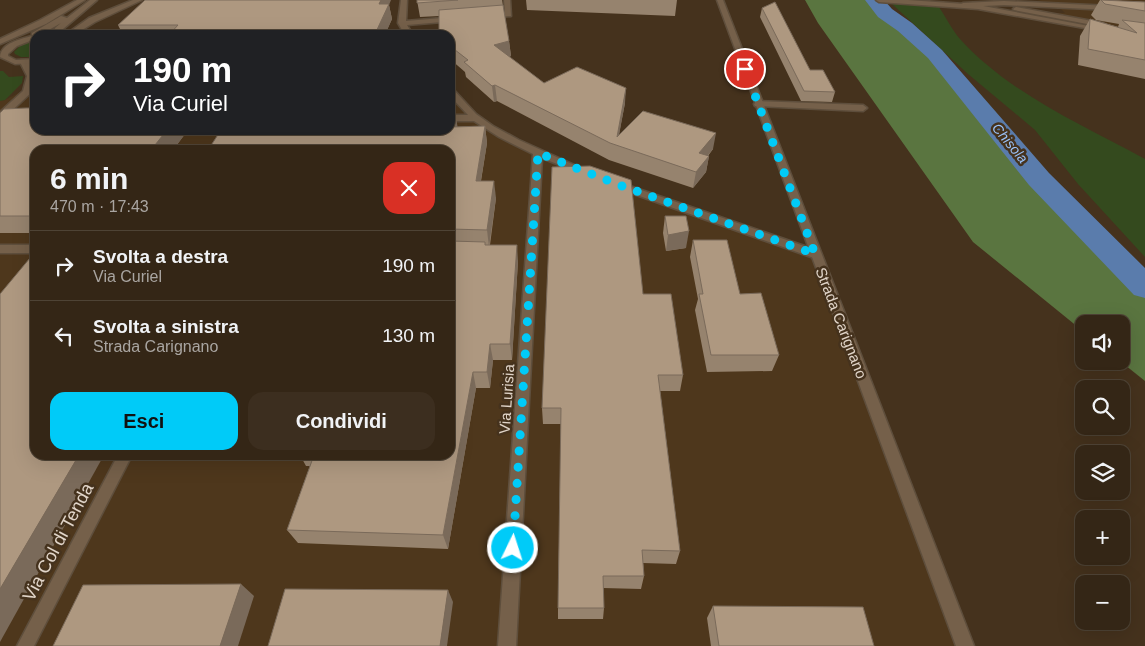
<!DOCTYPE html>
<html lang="it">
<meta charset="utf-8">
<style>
body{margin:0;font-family:Arial,sans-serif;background:#3c2e1f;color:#f1f3f6;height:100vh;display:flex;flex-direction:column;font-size:19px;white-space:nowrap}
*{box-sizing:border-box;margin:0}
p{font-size:16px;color:#a9a5a1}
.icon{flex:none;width:28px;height:28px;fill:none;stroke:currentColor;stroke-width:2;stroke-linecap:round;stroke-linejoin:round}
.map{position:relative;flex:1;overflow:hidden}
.drawer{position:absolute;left:30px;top:145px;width:425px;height:315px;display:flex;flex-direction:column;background:#342616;border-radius:15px;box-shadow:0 5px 20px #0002,0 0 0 1px #4e4335}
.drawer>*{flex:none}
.hud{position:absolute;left:30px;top:30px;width:425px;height:105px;border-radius:15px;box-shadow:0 5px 20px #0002,0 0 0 1px #4e4335;background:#202124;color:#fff;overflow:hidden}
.buttons{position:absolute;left:1075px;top:315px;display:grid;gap:10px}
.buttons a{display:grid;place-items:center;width:55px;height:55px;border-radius:10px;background:#342616;box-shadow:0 5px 20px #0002,0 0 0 1px #4e4335;font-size:25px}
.pin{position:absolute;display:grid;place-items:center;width:42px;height:42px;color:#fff;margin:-21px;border:2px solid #fff;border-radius:50%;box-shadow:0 1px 5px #0007}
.me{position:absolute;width:55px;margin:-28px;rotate:4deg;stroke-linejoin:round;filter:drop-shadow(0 0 4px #0008)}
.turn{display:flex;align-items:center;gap:18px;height:105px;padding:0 20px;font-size:22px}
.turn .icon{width:65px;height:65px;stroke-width:2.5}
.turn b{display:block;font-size:35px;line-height:42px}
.round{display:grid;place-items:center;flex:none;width:52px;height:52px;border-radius:15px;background:#3c2e1f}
.head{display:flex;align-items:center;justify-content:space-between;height:85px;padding:0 20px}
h1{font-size:30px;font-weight:700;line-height:38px}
.primary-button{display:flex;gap:10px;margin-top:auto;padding:10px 20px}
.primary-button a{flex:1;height:58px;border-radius:15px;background:#00cbf8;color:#111;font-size:20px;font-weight:700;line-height:58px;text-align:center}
.primary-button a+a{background:#3c2e1f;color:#f1f3f6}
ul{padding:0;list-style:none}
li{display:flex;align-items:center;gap:15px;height:70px;padding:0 20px;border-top:1px solid #4e4335}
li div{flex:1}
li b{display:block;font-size:19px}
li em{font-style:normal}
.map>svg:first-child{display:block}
.built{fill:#4e371c;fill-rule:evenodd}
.green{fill:#344a1e}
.forest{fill:#5a7540}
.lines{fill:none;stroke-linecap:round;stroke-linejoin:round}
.river{fill:#5a7cac;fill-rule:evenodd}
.service-casing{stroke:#5e4e3c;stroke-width:3}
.minor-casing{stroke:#5e4e3c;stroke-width:3}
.tertiary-casing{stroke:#5e4e3c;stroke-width:3}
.secondary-casing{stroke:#5e4e3c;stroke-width:3}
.service{fill:#75604a;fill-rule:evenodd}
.minor{fill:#75604a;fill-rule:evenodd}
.tertiary{fill:#75604a;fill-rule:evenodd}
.secondary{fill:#75604a;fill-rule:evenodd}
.wall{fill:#96836e}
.shaded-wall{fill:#7a6a5a}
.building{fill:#ae9880;stroke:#7a6a5a}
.route{stroke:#00cbf8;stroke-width:9;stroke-dasharray:0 16.2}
.labels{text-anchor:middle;stroke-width:5;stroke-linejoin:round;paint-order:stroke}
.far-water-label{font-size:14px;font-style:italic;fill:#9ac3fb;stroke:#45321d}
.street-label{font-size:15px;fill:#e1d5c9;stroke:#45321d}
.near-street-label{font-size:18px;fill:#e1d5c9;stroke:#45321d}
</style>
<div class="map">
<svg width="1145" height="646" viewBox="0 0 1145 646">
<rect width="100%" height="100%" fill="#45321d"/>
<g class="built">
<polygon points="1037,0 1145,0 1145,35 1068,20 1056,16 1054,13 1065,13 1056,4"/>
<path d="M35,84V130H450V91L476,118L538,153L815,254L965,646H0V101L5,100ZM35,150H450V455H35Z"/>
</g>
<g class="green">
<path d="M892,4L939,7C946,17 952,30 960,39C1010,94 1081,124 1145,159V257L1078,184L1035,130L968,74Z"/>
<polygon points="35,40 35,57 21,57 15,54 14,52 20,46"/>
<polygon points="0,71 3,71 9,77 23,76 22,83 5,100 0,101"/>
</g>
<polygon class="forest" points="805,0 874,0 885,13 935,54 1145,275 1145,381 1120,361 1121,324 1084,324 1084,332 973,242 818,23"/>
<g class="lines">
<polygon class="river" points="865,0 884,0 892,9 912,23 942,50 1049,173 1145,268 1145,298 1134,295 1029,185 928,58 898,31 878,17"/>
<defs>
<g id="service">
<polygon points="1004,1 1111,6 1114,8 1111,10 1004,5 963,7 960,5 963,3"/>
<polygon points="1016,7 1103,23 1106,25 1103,27 1014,10 1013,9"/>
<polygon points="118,455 132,455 34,646 17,646"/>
</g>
<g id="minor">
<polygon points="77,0 85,0 46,24 0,44 0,39 40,20"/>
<polygon points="133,0 142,0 95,22 74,35 65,35 89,18"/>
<polygon points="401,0 407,0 406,21 454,17 458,19 454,21 407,25 413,35 405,35 398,23"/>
<polygon points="504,0 510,0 511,16 486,18 485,16 489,14 505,13"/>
<polygon points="876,0 908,0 978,5 1105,29 1101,31 978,9 879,2"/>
<polygon points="21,60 27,60 35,73 35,89 3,119 0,120 0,112 23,91 27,76 20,62"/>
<polygon points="450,88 453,89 476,114 493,126 519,140 590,172 585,175 582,174 542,158 516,646 498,646 533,154 499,137 474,121 450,121 450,115 468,115 450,96"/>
<polygon points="758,101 863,105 867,108 863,111 755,106 754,104"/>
<polygon points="618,182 819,251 821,254 815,258 811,257 614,187 613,185"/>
<rect x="0" y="245" width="35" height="8"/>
</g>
<path id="tertiary" d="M90,0H97L63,29L64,35H56L55,28L61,23L40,35H35V39L17,46L8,54V56L16,60L35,59V63L15,64L0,57C1,43 21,39 32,36V33L61,16L67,18Z"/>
<polygon id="secondary" points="717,0 723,0 974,646 956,646"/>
</defs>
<use href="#service" class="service-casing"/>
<use href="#minor" class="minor-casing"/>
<use href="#tertiary" class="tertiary-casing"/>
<use href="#secondary" class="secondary-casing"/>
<use href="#service" class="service"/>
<use href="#minor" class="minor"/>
<use href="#tertiary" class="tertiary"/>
<use href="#secondary" class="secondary"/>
</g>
<g class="wall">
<polygon points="417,0 502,0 509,41 511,56 509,57 544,83 625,103 619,134 713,149 708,156 709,156 706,172 693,188 609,160 497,101 494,102 466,77 465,72 450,59 450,35 439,16 420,17"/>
<polygon points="526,0 677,0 675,16 527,10"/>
<polygon points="1100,0 1145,2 1145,79 1078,65 1080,36 1090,19 1118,27 1119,24 1096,20 1091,15"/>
<polygon points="389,5 392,19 385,34 395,34 395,35 123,35 118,25"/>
<polygon points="762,8 810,70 835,92 832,102 801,101 760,17"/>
<polygon points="0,113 35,130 188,130 173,150 35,150 35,233 0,233"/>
<polygon points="455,113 457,127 485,126 487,143 481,181 496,198 490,245 518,261 512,360 493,360 490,388 476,388 448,549 298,543 287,530 310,466 306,466 300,455 450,455 450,150"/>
<polygon points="665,216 686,248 666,251 663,233"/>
<polygon points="693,240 740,294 779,355 772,371 707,372 695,310 698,299 690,257"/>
<polygon points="643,294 683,375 680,391 660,391 680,551 676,564 643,563 644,576 641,589 603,588 604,608 603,619 558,619 558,608 561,424 543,424 542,408"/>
<polygon points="713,606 874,646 711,646 707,618"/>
</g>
<g class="shaded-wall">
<polygon points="381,0 391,0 389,5 392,19 385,35 376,35 379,4"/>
<polygon points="509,41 511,56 495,61 494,45"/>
<polygon points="495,85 497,101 494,102 492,86"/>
<polygon points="626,88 625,103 617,146 617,137"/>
<polygon points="455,113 458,129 452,127"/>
<polygon points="485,126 487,143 478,198 476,181"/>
<polygon points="167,130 188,130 173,150 151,150"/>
<polygon points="716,133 713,149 696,169 699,153"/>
<polygon points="709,156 706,172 693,188 696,172"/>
<polygon points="494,181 496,198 489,247 487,230"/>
<polygon points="689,231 686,248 666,251 668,235"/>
<polygon points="517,245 518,261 512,360 510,344"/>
<polygon points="490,344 493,360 490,388 487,372"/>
<polygon points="473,372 476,388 448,549 443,535"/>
<polygon points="79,455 104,455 0,642 0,589"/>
<polygon points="241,584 254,596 238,646 220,646"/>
<polygon points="448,590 453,602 447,646 440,646"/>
</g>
<g class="building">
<polygon points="145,0 381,0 379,4 389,4 375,34 395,34 395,35 169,35 178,25 118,25"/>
<polygon points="417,0 458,0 417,3"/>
<polygon points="1101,0 1145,2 1145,11 1105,4"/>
<polygon points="775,2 810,70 823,70 835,92 804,91 762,8"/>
<polygon points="503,5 509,41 494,45 544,83 577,67 626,88 617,137 643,111 716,133 699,153 709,156 696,172 610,143 495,85 492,86 464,62 468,60 450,46 450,35 439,35 439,10"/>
<polygon points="1090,19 1137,33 1122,20 1145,23 1145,60 1088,49"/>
<polygon points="26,108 35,108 35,130 167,130 151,150 35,150 35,216 0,216 0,113 4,109"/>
<polygon points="450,113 455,113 452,127 485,126 476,181 494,181 487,230 450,229 450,150 208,150 221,130 450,130"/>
<polygon points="590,166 631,180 643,294 671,294 683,375 658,375 680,551 642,550 644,576 603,576 604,608 558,608 561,408 542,408 552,167"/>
<polygon points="665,216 686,216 689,231 668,235"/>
<polygon points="693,240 727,240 740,294 761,293 779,355 711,355 699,294 703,294"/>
<polygon points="450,241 485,242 485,245 517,245 510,344 490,344 487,372 473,372 443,535 287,530 314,455 450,455"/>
<polygon points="35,252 35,455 79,455 0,589 0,294"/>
<polygon points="241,584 220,646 53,646 83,585"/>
<polygon points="285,589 448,590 440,646 268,646"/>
<polygon points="713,606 863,607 874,646 719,646"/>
</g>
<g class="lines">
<polyline class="route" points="513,548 538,153 622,186 815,254 745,69"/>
</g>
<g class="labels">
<g class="far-water-label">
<text transform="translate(1010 143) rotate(50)" y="5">Chisola</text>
</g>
<g class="street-label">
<text transform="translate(841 323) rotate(69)" y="5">Strada Carignano</text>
<text transform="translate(507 399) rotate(-86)" y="5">Via Lurisia</text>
</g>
<g class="near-street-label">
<text transform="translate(58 542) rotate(-62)" y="6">Via Col di Tenda</text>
</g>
</g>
</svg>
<div class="buttons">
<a><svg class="icon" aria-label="sound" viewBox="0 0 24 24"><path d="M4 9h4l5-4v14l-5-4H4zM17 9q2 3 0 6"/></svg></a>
<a><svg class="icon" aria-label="search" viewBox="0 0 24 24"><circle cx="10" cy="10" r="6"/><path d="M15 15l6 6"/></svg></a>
<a><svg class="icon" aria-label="layers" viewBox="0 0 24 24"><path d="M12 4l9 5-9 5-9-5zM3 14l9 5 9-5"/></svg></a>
<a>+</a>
<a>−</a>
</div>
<div class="pin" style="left:745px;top:69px;background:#d93025"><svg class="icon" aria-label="arrive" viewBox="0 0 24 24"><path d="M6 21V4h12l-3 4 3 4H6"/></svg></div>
<svg class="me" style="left:513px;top:548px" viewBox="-20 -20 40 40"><circle r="17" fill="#00cbf8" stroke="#fff" stroke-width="3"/><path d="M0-11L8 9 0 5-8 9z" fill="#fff"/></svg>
<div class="hud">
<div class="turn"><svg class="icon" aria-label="right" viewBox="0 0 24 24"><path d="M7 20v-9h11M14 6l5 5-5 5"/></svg><div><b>190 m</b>Via Curiel</div></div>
</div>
<section class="drawer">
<div class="head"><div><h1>6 min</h1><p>470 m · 17:43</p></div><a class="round" style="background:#d93025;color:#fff"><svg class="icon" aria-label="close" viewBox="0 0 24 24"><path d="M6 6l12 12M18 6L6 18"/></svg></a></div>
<ul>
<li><svg class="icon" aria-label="right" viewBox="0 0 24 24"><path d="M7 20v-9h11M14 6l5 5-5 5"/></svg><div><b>Svolta a destra</b><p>Via Curiel</p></div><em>190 m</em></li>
<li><svg class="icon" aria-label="left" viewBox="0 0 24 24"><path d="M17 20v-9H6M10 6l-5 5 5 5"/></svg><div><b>Svolta a sinistra</b><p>Strada Carignano</p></div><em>130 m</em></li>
</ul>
<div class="primary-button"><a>Esci</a><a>Condividi</a></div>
</section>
</div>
